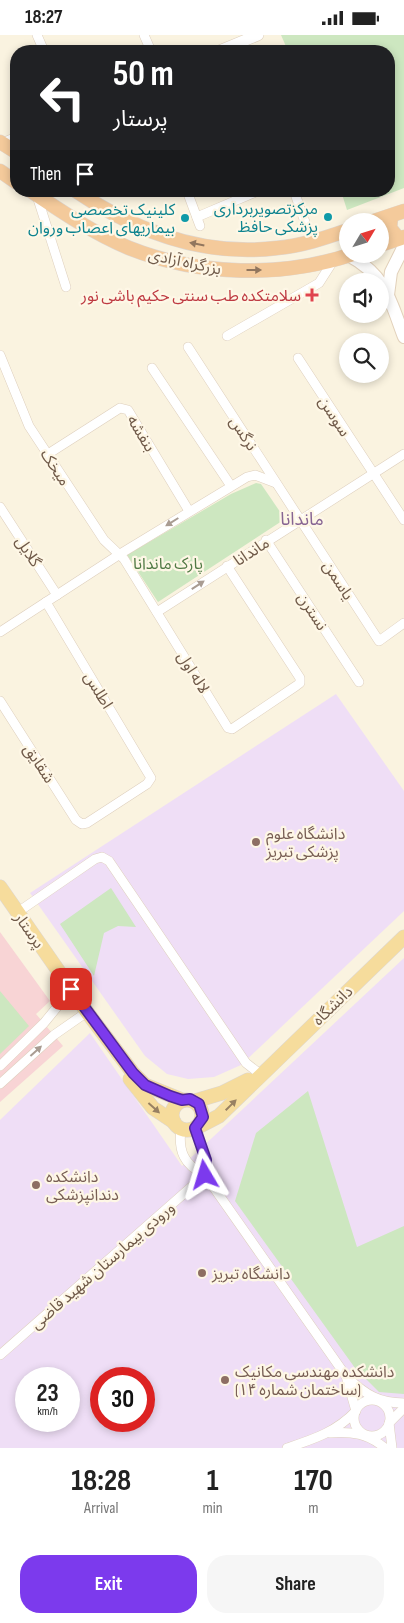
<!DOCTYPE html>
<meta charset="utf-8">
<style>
body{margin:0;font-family:"Sofia Sans Condensed","Noto Sans Arabic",sans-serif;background:#f6f6f6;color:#222;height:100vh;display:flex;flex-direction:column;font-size:19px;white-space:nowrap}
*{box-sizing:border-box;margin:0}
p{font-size:16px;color:#767676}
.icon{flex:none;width:28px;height:28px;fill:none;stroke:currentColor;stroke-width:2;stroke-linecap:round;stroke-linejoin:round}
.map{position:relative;height:1413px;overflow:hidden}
.details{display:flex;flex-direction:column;background:#fff;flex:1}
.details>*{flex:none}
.guide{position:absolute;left:10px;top:10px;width:385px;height:152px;border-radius:20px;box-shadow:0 2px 8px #0003;background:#202124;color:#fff;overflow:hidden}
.needle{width:32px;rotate:52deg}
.fabs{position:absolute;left:339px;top:178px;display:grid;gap:10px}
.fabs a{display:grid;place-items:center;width:50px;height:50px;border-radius:50%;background:#fff;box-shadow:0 2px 8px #0003;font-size:25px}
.speed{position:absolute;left:15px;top:1332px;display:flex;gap:10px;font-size:25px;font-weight:700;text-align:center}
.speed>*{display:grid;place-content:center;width:65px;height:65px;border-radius:50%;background:#fff;box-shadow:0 2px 8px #0003;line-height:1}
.speed small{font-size:12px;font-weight:400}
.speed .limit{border:8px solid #d22;background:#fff;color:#111}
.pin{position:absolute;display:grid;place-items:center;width:42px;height:42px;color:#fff;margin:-21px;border-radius:10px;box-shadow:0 2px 8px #0006}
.me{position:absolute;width:55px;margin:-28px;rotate:353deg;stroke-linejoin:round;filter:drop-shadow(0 0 4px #0008)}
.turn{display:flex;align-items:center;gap:18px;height:105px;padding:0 20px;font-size:22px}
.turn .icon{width:65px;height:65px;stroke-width:2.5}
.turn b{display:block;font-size:35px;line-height:42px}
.then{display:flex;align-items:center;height:48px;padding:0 20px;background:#0003;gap:10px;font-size:19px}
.eta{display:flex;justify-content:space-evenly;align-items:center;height:85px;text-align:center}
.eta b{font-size:30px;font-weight:700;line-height:35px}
.primary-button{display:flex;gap:10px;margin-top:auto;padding:10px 20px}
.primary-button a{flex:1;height:58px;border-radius:20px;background:#7c3aed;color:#fff;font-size:20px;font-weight:700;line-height:58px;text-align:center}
.primary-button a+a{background:#f6f6f6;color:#222}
.status{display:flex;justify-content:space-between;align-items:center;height:35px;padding:0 25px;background:#fff;direction:ltr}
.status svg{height:14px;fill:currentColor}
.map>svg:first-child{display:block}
.education{fill:#efdef6;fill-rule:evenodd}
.medical{fill:#f8d4d5}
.green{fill:#cde7c0}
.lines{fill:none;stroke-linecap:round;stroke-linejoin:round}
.minor-casing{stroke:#decfbd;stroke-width:10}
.tertiary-casing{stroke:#decfbd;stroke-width:12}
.secondary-casing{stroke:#e2d1bb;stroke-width:14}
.primary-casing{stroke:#ddd7d3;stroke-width:15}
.trunk-casing{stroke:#ddd7d3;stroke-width:15}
.minor{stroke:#fff;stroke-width:9}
.tertiary{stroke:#fff;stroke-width:11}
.secondary{stroke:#fff;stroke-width:12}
.primary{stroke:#f6dc9c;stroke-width:14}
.trunk{stroke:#f4ca9b;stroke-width:14}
.oneway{fill:#91765e}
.oneway2{fill:#a99c92}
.oneway3{fill:#988162}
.route-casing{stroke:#51269a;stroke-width:12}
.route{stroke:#7c3aed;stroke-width:9}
.culture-dot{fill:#0f9aa8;stroke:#fef7e6;stroke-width:2}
.health-dot{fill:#e0444e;stroke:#fef7e6;stroke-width:2}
.education-dot{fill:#8d6e63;stroke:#fef7e6;stroke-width:2}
.labels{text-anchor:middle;stroke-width:4.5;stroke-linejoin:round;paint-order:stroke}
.culture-label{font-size:16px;fill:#0d838f;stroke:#fef7e6;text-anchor:end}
.street-label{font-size:16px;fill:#705a49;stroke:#fef7e6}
.health-label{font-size:16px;fill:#be3a42;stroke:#fef7e6;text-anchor:end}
.park-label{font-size:16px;fill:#517a45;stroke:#fef7e6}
.education-label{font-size:16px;fill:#785e54;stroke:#fef7e6;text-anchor:start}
.neighbourhood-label{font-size:18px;fill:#876593;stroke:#fef7e6}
</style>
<div class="status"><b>18:27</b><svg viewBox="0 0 49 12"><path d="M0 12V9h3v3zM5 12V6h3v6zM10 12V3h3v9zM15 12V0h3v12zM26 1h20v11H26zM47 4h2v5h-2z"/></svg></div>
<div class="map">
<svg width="404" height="1413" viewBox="0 0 404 1413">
<rect width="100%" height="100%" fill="#faf3e0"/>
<g class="education">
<polygon points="336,659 404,756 404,876 241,1030 214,1042 188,1044 167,1039 145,1021 30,858"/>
<path d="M404,923V1413H0V1085L90,998L182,1131ZM26,1344H69V1386H26ZM101,1344H144V1386H101Z"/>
</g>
<polygon class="medical" points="0,897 50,966 36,979 63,1011 0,1067"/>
<g class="green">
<polygon points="281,0 404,0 404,153 347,175 341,156 389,156 389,16 288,16"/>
<polygon points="256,448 261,449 285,484 158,567 127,520 231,459"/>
<polygon points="111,853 136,892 118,891 104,898 94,941 60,889"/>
<polygon points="0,956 29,991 0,1019"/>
<polygon points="308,1056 357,1212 404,1191 404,1359 379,1357 355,1333 235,1166 256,1098"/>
</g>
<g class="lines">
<defs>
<g id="minor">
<polyline points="37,0 44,16"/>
<polyline points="144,0 151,16"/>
<polyline points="187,156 200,191"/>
<polyline points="294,156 305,187"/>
<polyline points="37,161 66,252"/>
<polyline points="197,182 258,156"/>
<polyline points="227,301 319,248 335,223"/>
<polyline points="188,312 379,606 404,588"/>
<polyline points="0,320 29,391 104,505 124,524 228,693 232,694 296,651 300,648 300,643 227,531"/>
<polyline points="298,323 404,485"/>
<polyline points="152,333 231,451"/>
<polyline points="48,419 120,373 128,375 189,476"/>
<polyline points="0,472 57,560"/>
<polyline points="266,505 359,647"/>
<polyline points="157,577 404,419"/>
<polyline points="0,597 120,519 247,442 255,440 276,448"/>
<polyline points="0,666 76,785 82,789 87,788 147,749 151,743 46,567"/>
<polyline points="18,877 95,824 102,822 109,826 246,1028 260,1039"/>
<polyline points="0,1031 44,988 71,955"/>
<polyline points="0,1049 54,1000 87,977"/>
<polyline points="195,1093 206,1125 205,1140"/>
<path d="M181,1094C178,1116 184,1130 205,1140L346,1341L356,1376C336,1397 314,1404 287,1413"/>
<polyline points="0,1320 205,1140"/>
<path d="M348,1343C366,1360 379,1368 404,1368"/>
<circle cx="372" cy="1383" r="18"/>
<path d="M330,1398C352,1396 368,1399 385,1413"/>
<polyline points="392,1413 389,1388 404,1373"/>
</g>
<g id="tertiary">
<polyline points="219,16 258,0"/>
<polyline points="3,109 16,103"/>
</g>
<g id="secondary">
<path d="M348,220C386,240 390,265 404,302"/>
<polyline points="388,260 391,237 404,211"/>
</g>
<g id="primary">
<polyline points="0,852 87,977 133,1038 145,1050 182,1065"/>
<polyline points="130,1044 153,1073 174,1087"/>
<circle cx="187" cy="1080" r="15"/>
<polyline points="195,1066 222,1058 248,1045"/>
<polyline points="196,1093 219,1081 404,902"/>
</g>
<g id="trunk">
<polyline points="0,107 16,117"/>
<polyline points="0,136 16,147"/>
<path d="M31,156C62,177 95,199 129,213C200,241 281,243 353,219"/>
<path d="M76,156C135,196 204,222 277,213C301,211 325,203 348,195"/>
<polyline points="391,181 390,193 398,203"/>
<polyline points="374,186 404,176"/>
<polyline points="380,210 404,202"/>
</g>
</defs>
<use href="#minor" class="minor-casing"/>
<use href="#tertiary" class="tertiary-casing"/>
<use href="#secondary" class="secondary-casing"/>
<use href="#primary" class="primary-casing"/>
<use href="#trunk" class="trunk-casing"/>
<use href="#minor" class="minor"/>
<use href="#tertiary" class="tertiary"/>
<use href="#secondary" class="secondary"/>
<use href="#primary" class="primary"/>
<use href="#trunk" class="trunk"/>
</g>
<defs><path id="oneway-solid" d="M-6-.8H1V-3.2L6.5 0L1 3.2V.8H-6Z" transform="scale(1.25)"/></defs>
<g class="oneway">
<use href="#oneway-solid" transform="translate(197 209) rotate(-169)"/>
<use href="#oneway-solid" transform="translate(254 235)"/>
</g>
<g class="oneway2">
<use href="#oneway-solid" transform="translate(172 487) rotate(148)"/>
<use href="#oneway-solid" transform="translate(198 550) rotate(-33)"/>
<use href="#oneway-solid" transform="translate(36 1016) rotate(-42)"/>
</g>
<g class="oneway3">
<use href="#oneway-solid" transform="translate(231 1070) rotate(-45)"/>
<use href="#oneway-solid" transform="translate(154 1073) rotate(42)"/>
</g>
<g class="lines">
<defs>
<polyline id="route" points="71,954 133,1038 145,1050 170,1061 182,1065 190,1064 199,1069 203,1082 195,1093 206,1125 205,1140"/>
</defs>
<use href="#route" class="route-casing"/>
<use href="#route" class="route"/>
</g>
<g class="culture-dot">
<circle cx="328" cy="182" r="5"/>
<circle cx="185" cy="183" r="5"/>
</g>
<path class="health-dot" d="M309.5 252.5h5v5h5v5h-5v5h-5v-5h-5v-5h5z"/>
<g class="education-dot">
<circle cx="256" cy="807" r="5"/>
<circle cx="36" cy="1150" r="5"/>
<circle cx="202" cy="1238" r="5"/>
<circle cx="225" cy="1345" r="5"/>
</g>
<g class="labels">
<g class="culture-label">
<text x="318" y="179">مرکزتصویربرداری<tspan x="318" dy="18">پزشکی حافظ</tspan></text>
<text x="175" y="180">کلینیک تخصصی<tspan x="175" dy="18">بیماریهای اعصاب وروان</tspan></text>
</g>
<g class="street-label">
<text transform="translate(185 226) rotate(12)" y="6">بزرگراه آزادی</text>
<text transform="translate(335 381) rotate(57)" y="6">سوسن</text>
<text transform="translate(142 398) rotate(59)" y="6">بنفشه</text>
<text transform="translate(244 398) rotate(57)" y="6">نرگس</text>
<text transform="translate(56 432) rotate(57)" y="6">میخک</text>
<text transform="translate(29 516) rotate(57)" y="6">گلایل</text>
<text transform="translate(251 516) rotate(-33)" y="6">ماندانا</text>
<text transform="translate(339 545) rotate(57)" y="6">یاسمن</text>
<text transform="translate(313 576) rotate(57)" y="6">نسترن</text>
<text transform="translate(194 637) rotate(58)" y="6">لاله اول</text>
<text transform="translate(99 655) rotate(59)" y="6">اطلس</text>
<text transform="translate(40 728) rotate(57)" y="6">شقایق</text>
<text transform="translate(30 895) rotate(55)" y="6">پرستار</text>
<text transform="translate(332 970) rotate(-44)" y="6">دانشگاه</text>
<text transform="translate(102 1230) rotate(-41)" y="6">ورودی بیمارستان شهید قاضی</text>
</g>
<g class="health-label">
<text x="301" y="266">سلامتکده طب سنتی حکیم باشی نور</text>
</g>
<g class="park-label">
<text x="168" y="534">پارک ماندانا</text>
</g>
<g class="education-label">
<text x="266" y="804">دانشگاه علوم<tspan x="266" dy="18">پزشکی تبریز</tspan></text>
<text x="46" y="1147">دانشکده<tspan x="46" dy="18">دندانپزشکی</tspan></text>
<text x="212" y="1244">دانشگاه تبریز</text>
<text x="235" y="1342">دانشکده مهندسی مکانیک<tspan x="235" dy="18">(ساختمان شماره ۱۴)</tspan></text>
</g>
<g class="neighbourhood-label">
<text x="302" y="490">ماندانا</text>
</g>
</g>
</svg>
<div class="fabs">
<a><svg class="needle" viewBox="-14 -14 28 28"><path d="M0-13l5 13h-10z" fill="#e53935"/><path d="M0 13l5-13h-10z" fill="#767676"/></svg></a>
<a><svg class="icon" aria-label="sound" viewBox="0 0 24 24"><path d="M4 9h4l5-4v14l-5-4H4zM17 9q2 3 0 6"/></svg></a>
<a><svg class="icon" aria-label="search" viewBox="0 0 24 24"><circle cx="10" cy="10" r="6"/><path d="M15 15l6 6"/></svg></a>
</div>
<div class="speed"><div>23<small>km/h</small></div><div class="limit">30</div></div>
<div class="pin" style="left:71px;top:954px;background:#d93025"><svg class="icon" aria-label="arrive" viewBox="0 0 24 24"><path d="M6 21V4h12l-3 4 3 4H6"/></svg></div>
<svg class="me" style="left:205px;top:1140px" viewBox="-20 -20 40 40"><path d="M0-17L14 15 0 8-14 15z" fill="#7c3aed" stroke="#fff" stroke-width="4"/></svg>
<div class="guide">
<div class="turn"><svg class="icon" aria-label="left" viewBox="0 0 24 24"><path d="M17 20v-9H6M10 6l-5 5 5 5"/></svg><div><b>50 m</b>پرستار</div></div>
<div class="then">Then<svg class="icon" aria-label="arrive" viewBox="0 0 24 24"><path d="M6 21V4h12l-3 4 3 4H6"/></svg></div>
</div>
</div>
<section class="details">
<div class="eta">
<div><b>18:28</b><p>Arrival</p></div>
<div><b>1</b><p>min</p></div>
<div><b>170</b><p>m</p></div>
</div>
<div class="primary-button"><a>Exit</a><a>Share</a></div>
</section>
